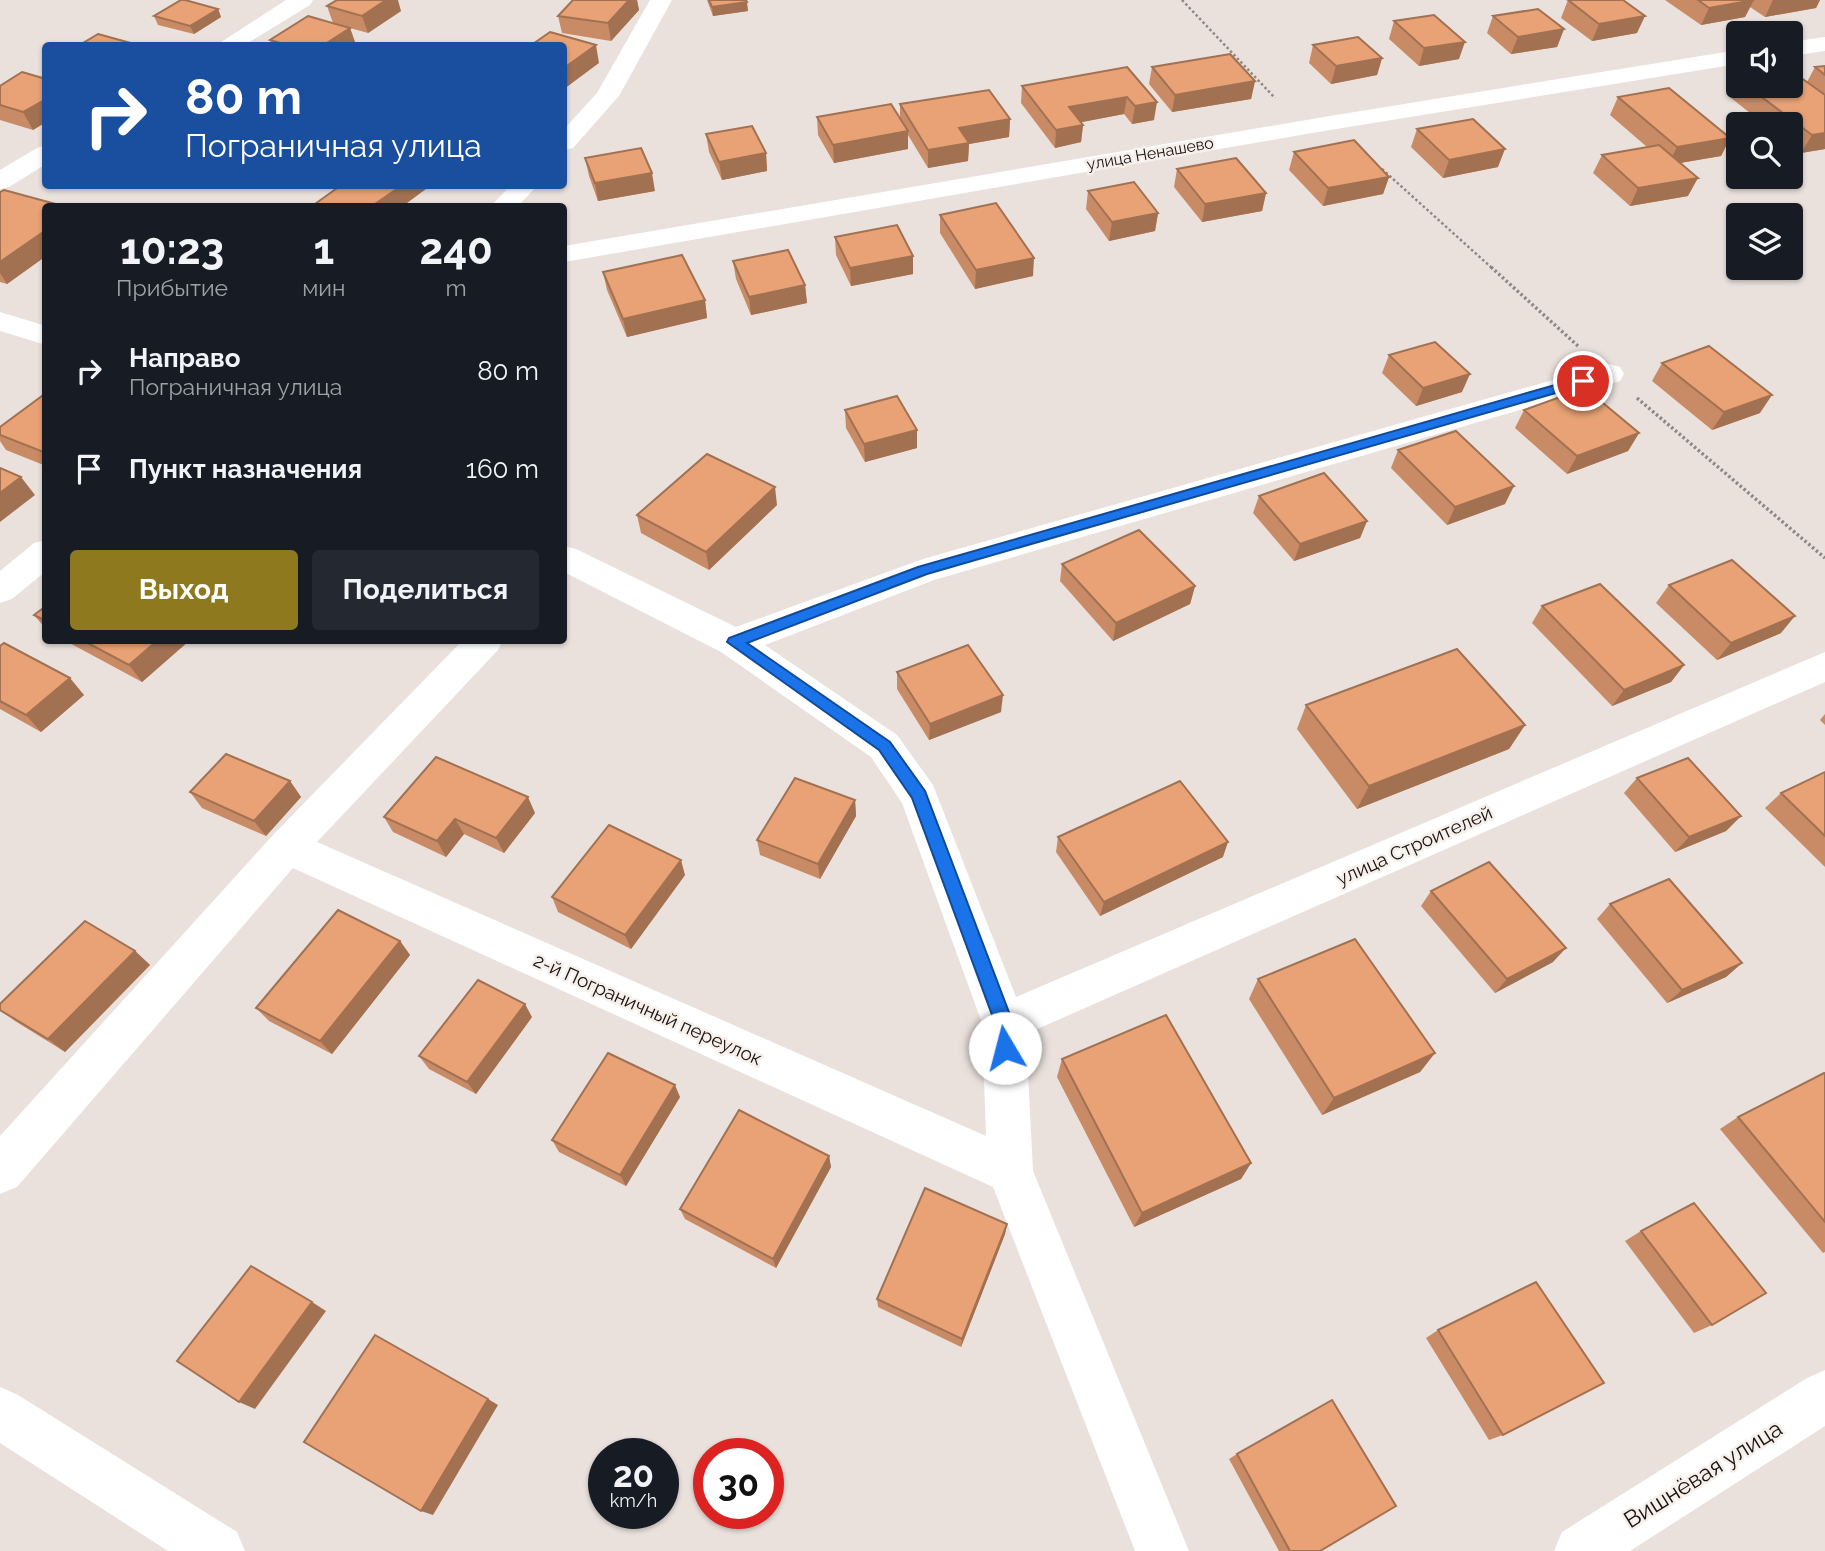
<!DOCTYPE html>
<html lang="ru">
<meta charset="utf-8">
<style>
body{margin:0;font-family:Raleway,sans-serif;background:#242831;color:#f1f3f6;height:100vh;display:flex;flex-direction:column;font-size:26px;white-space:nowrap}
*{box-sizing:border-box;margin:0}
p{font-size:23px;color:#9ea1a6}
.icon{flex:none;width:38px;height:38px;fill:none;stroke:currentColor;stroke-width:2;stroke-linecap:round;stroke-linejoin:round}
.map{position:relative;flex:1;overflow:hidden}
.panel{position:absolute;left:42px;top:203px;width:525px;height:441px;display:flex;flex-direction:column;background:#171b24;border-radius:7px;box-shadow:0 2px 5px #0004}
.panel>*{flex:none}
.banner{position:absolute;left:42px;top:42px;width:525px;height:147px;border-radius:7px;box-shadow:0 2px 5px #0004;background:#1a4fa0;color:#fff;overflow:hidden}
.buttons{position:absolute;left:1726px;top:21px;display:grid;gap:14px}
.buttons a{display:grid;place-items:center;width:77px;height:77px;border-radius:7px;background:#171b24;box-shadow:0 2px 5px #0004;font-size:35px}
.speed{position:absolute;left:588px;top:1438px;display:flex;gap:14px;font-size:35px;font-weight:700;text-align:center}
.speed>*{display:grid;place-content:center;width:91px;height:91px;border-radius:50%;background:#171b24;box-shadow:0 2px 5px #0004;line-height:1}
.speed small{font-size:18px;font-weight:400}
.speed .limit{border:10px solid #d22;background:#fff;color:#111}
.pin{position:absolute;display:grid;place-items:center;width:60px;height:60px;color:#fff;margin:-30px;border:4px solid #fff;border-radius:50%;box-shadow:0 2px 7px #0007}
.me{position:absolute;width:77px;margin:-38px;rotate:352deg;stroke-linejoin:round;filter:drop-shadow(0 0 5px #0008)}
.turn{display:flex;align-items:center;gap:24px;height:147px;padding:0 28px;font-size:32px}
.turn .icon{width:91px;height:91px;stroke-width:2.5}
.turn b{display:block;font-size:49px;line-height:60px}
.eta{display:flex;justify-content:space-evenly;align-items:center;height:119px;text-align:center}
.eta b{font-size:42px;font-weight:700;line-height:49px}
.button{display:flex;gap:14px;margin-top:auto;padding:14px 28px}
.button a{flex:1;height:80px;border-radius:7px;background:#8f791f;color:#fff;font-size:28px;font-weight:700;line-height:80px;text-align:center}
.button a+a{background:#242831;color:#f1f3f6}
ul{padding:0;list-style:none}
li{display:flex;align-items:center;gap:21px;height:98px;padding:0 28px}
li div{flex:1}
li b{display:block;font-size:26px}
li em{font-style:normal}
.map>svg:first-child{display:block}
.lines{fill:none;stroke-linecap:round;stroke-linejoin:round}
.path-far1{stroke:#8e8885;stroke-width:2.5;stroke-dasharray:2.5 2.5;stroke-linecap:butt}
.path{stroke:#8e8885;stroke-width:3.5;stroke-dasharray:2.5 2.5;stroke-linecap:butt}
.minor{fill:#fff;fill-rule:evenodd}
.wall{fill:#c88b65}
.shaded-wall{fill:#a27152}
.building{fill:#e8a275;stroke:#a27152;stroke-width:2}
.route{fill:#1a73e8;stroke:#114b97;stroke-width:2}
.labels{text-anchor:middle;stroke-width:5;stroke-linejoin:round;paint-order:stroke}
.far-street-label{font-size:16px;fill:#171413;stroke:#f7efe9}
.street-label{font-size:19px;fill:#171413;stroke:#f7efe9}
.near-street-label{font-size:23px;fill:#171413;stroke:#f7efe9}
</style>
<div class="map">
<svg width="1825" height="1551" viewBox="0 0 1825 1551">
<rect width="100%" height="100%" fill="#eae1dc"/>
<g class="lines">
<g class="path-far1">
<polyline points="1182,0 1275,98"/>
<polyline points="1382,169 1493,269"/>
</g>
<g class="path">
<polyline points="1491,267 1578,346"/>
<polyline points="1637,398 1825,558"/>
</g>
<g class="minor">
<polygon points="286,0 313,0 310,5 243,46 215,46"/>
<polygon points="650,0 672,0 619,96 573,148 564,150 564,129 597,93"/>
<polygon points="1825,37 1825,51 1790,56 1790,42"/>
<polygon points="1738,50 1738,64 1330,130 564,262 564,246 1330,116"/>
<polygon points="46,145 46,164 9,187 0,189 0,170 37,148"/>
<polygon points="510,186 537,186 518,206 491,206"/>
<polygon points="0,312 46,326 46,345 0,331"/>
<polygon points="1609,364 1620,367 1624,374 1620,381 934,580 765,645 897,735 933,785 1016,997 1825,652 1825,682 1026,1034 1033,1171 1189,1551 1135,1551 993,1187 293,868 17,1187 0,1194 0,1136 273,835 463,640 503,640 498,650 317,842 986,1136 982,1023 902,803 871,757 721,652 564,572 564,546 576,549 736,627 923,559"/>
<polygon points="46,540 46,571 12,599 0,603 0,571 34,543"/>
<polygon points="1825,1370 1825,1426 1630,1551 1554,1551 1562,1532 1807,1378"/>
<polygon points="0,1387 18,1395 237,1532 245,1551 168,1551 0,1443"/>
</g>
</g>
<g class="wall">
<polygon points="573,0 637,0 639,10 611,41 562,33 558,16"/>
<polygon points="707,0 746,0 748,11 713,16"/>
<polygon points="1568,0 1637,33 1592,41 1561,18"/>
<polygon points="1665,0 1820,0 1816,8 1765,17 1750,7 1745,17 1701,25"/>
<polygon points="327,6 401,11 368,33 350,28 356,45 272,46 270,40 333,23"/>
<polygon points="218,9 221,17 194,34 158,25 154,16"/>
<polygon points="1493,16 1564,29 1557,47 1511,54 1487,33"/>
<polygon points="1394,21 1459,59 1419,66 1389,39"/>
<polygon points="1313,45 1382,58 1377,75 1331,84 1309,63"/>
<polygon points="1825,66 1825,149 1801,153 1790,145 1790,124 1764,124 1731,98 1738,85 1790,86 1807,82 1815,67"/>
<polygon points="1127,67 1154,120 1132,124 1124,114 1081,122 1083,125 1081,142 1055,148 1021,103 1022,86"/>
<polygon points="1152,67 1255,81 1251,99 1172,112 1149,84"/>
<polygon points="46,79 46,122 33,130 0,120 0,86"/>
<polygon points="1618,97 1730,138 1721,156 1680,163 1688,196 1630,206 1593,173 1602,155 1647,147 1610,115"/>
<polygon points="900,104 1010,119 1009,137 969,144 968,161 928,168 908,135 908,149 834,163 818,135 817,117 900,119"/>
<polygon points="1417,129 1498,167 1443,178 1411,147"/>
<polygon points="706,134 766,153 767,171 722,180 709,152"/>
<polygon points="1294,152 1389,177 1383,194 1323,206 1289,170"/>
<polygon points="585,158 655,191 598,201 589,176"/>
<polygon points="1177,169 1266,193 1262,211 1202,222 1174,187"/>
<polygon points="1088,191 1158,213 1155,231 1109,241 1086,209"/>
<polygon points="0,192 46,206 46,256 7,284 0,282"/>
<polygon points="940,215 1033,276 975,289 940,233"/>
<polygon points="835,237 913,256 913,274 851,286 836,255"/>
<polygon points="733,261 805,285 807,303 751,315 736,279"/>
<polygon points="603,272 705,300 707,318 627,337 607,290"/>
<polygon points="1389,355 1462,392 1416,406 1382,373"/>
<polygon points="1662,363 1760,413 1712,430 1652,381"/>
<polygon points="46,393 46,466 6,450 0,441 0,427"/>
<polygon points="845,410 917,448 865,462 846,428"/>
<polygon points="1524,410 1639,433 1628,451 1567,474 1515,428"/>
<polygon points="1398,450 1505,504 1447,525 1391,468"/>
<polygon points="1259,496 1367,521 1360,538 1294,561 1253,513"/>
<polygon points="777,505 709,570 641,533 637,515"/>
<polygon points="1062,564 1195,586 1190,604 1113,641 1060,581"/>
<polygon points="1669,585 1781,633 1717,660 1656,603"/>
<polygon points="46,606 46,629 34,615"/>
<polygon points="1542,606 1684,665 1671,682 1612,706 1532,623"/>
<polygon points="64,640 190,640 142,682"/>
<polygon points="0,646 84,695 41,732 0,709"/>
<polygon points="897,672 1001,712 929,740 897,689"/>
<polygon points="1306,705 1525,725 1509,749 1357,809 1297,729"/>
<polygon points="1825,714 1825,725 1820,720"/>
<polygon points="1825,772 1825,867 1765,808 1781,793"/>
<polygon points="1637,778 1741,816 1726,831 1675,852 1624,793"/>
<polygon points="290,781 301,797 266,836 202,808 190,792"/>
<polygon points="855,800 856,816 820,879 760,855 757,840"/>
<polygon points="535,813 504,853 464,834 446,857 393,832 384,817"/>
<polygon points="1058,837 1223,857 1100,916 1056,852"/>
<polygon points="685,875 631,949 558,912 552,897"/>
<polygon points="1431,891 1553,962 1495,993 1421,906"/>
<polygon points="1610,904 1742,963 1726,977 1667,1003 1597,919"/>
<polygon points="400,941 410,955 332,1054 269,1021 256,1008"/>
<polygon points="135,951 150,965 65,1052 15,1021 0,1010"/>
<polygon points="1258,979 1435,1053 1420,1072 1322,1115 1249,999"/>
<polygon points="532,1017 476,1094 429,1069 419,1056"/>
<polygon points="1062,1059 1251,1163 1241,1179 1134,1227 1057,1077"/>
<polygon points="1825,1073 1825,1252 1823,1253 1720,1129 1738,1117"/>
<polygon points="680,1097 626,1186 559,1152 552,1140"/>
<polygon points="829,1156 831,1167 776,1268 685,1219 680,1209"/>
<polygon points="1007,1224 1005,1234 961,1347 878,1307 877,1299"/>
<polygon points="1641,1231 1712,1325 1694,1333 1625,1241"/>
<polygon points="1438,1330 1503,1435 1489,1440 1426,1338"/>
<polygon points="1237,1454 1320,1551 1279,1551 1229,1459"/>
</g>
<g class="shaded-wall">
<polygon points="386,0 398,0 401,11 368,33 362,16"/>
<polygon points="629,0 637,0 639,10 611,41 608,23"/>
<polygon points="1754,0 1745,17 1701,25 1709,8"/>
<polygon points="1773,0 1820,0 1816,8 1765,17"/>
<polygon points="747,2 748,11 713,16 712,7"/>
<polygon points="218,9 221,17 194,34 190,26"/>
<polygon points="1645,16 1637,33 1592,41 1599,24"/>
<polygon points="350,28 356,45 322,46"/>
<polygon points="1564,29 1557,47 1511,54 1518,37"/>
<polygon points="1465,42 1459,59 1419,66 1424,48"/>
<polygon points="596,45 599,63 564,89 564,68"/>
<polygon points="1382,58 1377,75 1331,84 1336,66"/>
<polygon points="1255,81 1251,99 1172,112 1175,95"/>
<polygon points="1127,97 1124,114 1067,125 1069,107"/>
<polygon points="46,99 46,122 33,130 23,112"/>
<polygon points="1157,102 1154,120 1132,124 1135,106"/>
<polygon points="1010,119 1009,137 969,144 968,161 928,168 928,150 959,128"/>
<polygon points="1083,125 1081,142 1055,148 1056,130"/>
<polygon points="908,131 908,149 834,163 833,145"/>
<polygon points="1825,133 1825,149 1801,153 1812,135"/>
<polygon points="1730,138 1721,156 1668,165 1677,147"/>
<polygon points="1505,149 1498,167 1443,178 1449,160"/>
<polygon points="766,153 767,171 722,180 719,162"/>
<polygon points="652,173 655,191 598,201 595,183"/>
<polygon points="1389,177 1383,194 1323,206 1328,188"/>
<polygon points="1698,178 1688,196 1630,206 1638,188"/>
<polygon points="401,186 425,186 426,189 403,206 372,206"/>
<polygon points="1266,193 1262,211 1202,222 1205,204"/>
<polygon points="1158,213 1155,231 1109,241 1112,222"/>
<polygon points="46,230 46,256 7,284 0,273 0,262"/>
<polygon points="913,256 913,274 851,286 850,268"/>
<polygon points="1034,258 1033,276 975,289 976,270"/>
<polygon points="805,285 807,303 751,315 749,297"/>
<polygon points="705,300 707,318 627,337 623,319"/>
<polygon points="1470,374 1462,392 1416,406 1423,388"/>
<polygon points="1772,395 1760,413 1712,430 1724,412"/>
<polygon points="917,430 917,448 865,462 864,444"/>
<polygon points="1639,433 1628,451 1567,474 1577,456"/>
<polygon points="21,477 35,495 0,522 0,493"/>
<polygon points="1514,486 1505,504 1447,525 1455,507"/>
<polygon points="775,487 777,505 709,570 706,552"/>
<polygon points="1367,521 1360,538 1294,561 1300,544"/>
<polygon points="1195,586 1190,604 1113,641 1116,623"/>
<polygon points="1795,616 1781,633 1717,660 1731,643"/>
<polygon points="158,640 190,640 142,682 129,665"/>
<polygon points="1684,665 1671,682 1612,706 1624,690"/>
<polygon points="70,678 84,695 41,732 26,715"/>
<polygon points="1003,695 1001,712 929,740 930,724"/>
<polygon points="1525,725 1509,749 1357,809 1369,786"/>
<polygon points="290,781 301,797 266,836 254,821"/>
<polygon points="528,797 535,813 504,853 496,838"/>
<polygon points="855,800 856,816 820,879 818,864"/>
<polygon points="1741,816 1726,831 1675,852 1689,837"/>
<polygon points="455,819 464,834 446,857 437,841"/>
<polygon points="1228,842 1223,857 1100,916 1104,902"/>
<polygon points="681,860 685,875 631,949 625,935"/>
<polygon points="400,941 410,955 332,1054 320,1041"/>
<polygon points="1566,948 1553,962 1495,993 1507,979"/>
<polygon points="135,951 150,965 65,1052 48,1039"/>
<polygon points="1742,963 1726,977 1667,1003 1682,990"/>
<polygon points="525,1004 532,1017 476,1094 467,1082"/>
<polygon points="1435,1053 1420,1072 1322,1115 1334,1098"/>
<polygon points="675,1085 680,1097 626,1186 620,1175"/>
<polygon points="829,1156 831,1167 776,1268 773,1259"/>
<polygon points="1251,1163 1241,1179 1134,1227 1142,1213"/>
<polygon points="1007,1224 1005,1234 961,1347 962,1339"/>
<polygon points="312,1302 326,1311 255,1409 239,1402"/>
<polygon points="488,1399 498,1405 433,1515 421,1511"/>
</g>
<g class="building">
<polygon points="181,0 185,0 218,9 190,26 154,16"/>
<polygon points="337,0 386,0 362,16 327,6"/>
<polygon points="573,0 629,0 608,23 558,16"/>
<polygon points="709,0 746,0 747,2 712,7"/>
<polygon points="1568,0 1623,0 1645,16 1599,24"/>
<polygon points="1698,0 1754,0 1709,8"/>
<polygon points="1538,9 1564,29 1518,37 1493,16"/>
<polygon points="1434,15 1465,42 1424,48 1394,21"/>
<polygon points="308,16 350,28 322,46 290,46 270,40"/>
<polygon points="550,32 596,45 564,68 564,46 530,46"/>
<polygon points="98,34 138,45 78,46"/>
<polygon points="1358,37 1382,58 1336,66 1313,45"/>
<polygon points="1230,54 1255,81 1175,95 1152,67"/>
<polygon points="1825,66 1825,75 1815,67"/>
<polygon points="1127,67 1157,102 1135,106 1127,97 1069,107 1083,125 1056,130 1022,86"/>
<polygon points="22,72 46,79 46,99 23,112 0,105 0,86"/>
<polygon points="1790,72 1793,72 1825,95 1825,133 1812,135 1747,86 1790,86"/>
<polygon points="1669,88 1730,138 1677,147 1618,97"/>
<polygon points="989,90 1010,119 959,128 969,143 928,150 900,104"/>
<polygon points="891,104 908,131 833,145 817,117"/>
<polygon points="1473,119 1505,149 1449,160 1417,129"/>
<polygon points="752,126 766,153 719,162 706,134"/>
<polygon points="1354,140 1389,177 1328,188 1294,152"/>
<polygon points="1659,145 1698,178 1638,188 1602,155"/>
<polygon points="641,148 652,173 595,183 585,158"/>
<polygon points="1236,158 1266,193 1205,204 1177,169"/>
<polygon points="1134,182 1158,213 1112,222 1088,191"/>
<polygon points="340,186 401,186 372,206 323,206 315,204"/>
<polygon points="4,190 63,206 46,206 46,230 0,262 0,192"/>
<polygon points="996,203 1034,258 976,270 940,215"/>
<polygon points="897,225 913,256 850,268 835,237"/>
<polygon points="788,250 805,285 749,297 733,261"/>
<polygon points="682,255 705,300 623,319 603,272"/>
<polygon points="1435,342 1470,374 1423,388 1389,355"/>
<polygon points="1709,346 1772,395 1724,412 1662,363"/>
<polygon points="1585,388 1639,433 1577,456 1524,410"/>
<polygon points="46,393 46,453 0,435 0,427"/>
<polygon points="897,396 917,430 864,444 845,410"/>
<polygon points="1456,431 1514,486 1455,507 1398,450"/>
<polygon points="707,454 775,487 706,552 637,515"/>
<polygon points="0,468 21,477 0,493"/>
<polygon points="1324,473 1367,521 1300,544 1259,496"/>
<polygon points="1139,530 1195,586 1116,623 1062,564"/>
<polygon points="1732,560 1795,616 1731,643 1669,585"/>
<polygon points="1600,584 1684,665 1624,690 1542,606"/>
<polygon points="46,606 46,621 34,615"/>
<polygon points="82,640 158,640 129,665"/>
<polygon points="4,643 70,678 26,715 0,701 0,646"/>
<polygon points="968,645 1003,695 930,724 897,672"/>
<polygon points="1457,649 1525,725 1369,786 1306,705"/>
<polygon points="226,754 290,781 254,821 190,792"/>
<polygon points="436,757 528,797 496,838 455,819 437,841 384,817"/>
<polygon points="1688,758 1741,816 1689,837 1637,778"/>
<polygon points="1825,772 1825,836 1781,793"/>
<polygon points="795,778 855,800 818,864 757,840"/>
<polygon points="1180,781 1228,842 1104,902 1058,837"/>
<polygon points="609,825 681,860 625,935 552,897"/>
<polygon points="1489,862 1566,948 1507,979 1431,891"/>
<polygon points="1669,879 1742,963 1682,990 1610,904"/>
<polygon points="338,910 400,941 320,1041 256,1008"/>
<polygon points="85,921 135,951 48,1039 0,1010 0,1004"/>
<polygon points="1355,939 1435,1053 1334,1098 1258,979"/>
<polygon points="478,980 525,1004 467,1082 419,1056"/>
<polygon points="1166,1015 1251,1163 1142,1213 1062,1059"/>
<polygon points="608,1053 675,1085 620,1175 552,1140"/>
<polygon points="1824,1073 1825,1073 1825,1222 1738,1117"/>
<polygon points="739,1110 829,1156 773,1259 680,1209"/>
<polygon points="925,1188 1007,1224 962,1339 877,1299"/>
<polygon points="1694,1203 1766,1293 1712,1325 1641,1231"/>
<polygon points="251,1266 312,1302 239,1402 177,1361"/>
<polygon points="1536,1282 1604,1383 1503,1435 1438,1330"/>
<polygon points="375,1335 488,1399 421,1511 304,1442"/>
<polygon points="1332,1400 1396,1506 1320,1551 1290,1551 1237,1454"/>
</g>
<polygon class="route" points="1583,377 1587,378 1587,384 927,574 747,643 890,742 925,791 1013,1023 1014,1048 1011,1054 1005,1057 999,1054 995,1023 912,798 879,750 727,642 729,638 918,567"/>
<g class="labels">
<g class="far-street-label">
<text transform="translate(1150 153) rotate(-10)" y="6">улица Ненашево</text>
</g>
<g class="street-label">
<text transform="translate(1414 845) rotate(-24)" y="7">улица Строителей</text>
<text transform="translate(648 1009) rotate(24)" y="7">2-й Пограничный переулок</text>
</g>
<g class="near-street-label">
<text transform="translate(1703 1474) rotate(-32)" y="8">Вишнёвая улица</text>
</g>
</g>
</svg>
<div class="buttons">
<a><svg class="icon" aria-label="sound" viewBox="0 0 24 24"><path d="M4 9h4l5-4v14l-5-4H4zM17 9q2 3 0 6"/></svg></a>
<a><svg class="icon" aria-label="search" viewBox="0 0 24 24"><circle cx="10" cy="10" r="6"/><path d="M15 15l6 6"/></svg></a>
<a><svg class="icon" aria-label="layers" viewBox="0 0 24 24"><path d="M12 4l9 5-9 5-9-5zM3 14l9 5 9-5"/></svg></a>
</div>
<div class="speed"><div>20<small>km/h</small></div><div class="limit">30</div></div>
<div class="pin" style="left:1583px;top:381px;background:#d93025"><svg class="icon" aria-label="arrive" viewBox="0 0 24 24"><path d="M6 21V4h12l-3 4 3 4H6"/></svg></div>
<svg class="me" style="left:1005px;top:1048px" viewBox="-20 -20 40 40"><circle r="19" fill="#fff"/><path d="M0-13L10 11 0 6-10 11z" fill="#1a73e8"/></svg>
<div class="banner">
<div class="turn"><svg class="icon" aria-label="right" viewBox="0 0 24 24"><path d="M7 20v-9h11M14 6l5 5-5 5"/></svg><div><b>80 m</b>Пограничная улица</div></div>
</div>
<section class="panel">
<div class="eta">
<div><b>10:23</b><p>Прибытие</p></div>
<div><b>1</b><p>мин</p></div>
<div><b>240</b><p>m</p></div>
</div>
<ul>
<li><svg class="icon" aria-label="right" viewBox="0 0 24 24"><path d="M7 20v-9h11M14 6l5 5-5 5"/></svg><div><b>Направо</b><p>Пограничная улица</p></div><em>80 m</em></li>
<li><svg class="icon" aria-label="arrive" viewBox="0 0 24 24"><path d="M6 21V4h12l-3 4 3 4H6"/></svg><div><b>Пункт назначения</b></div><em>160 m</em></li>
</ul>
<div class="button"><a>Выход</a><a>Поделиться</a></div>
</section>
</div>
